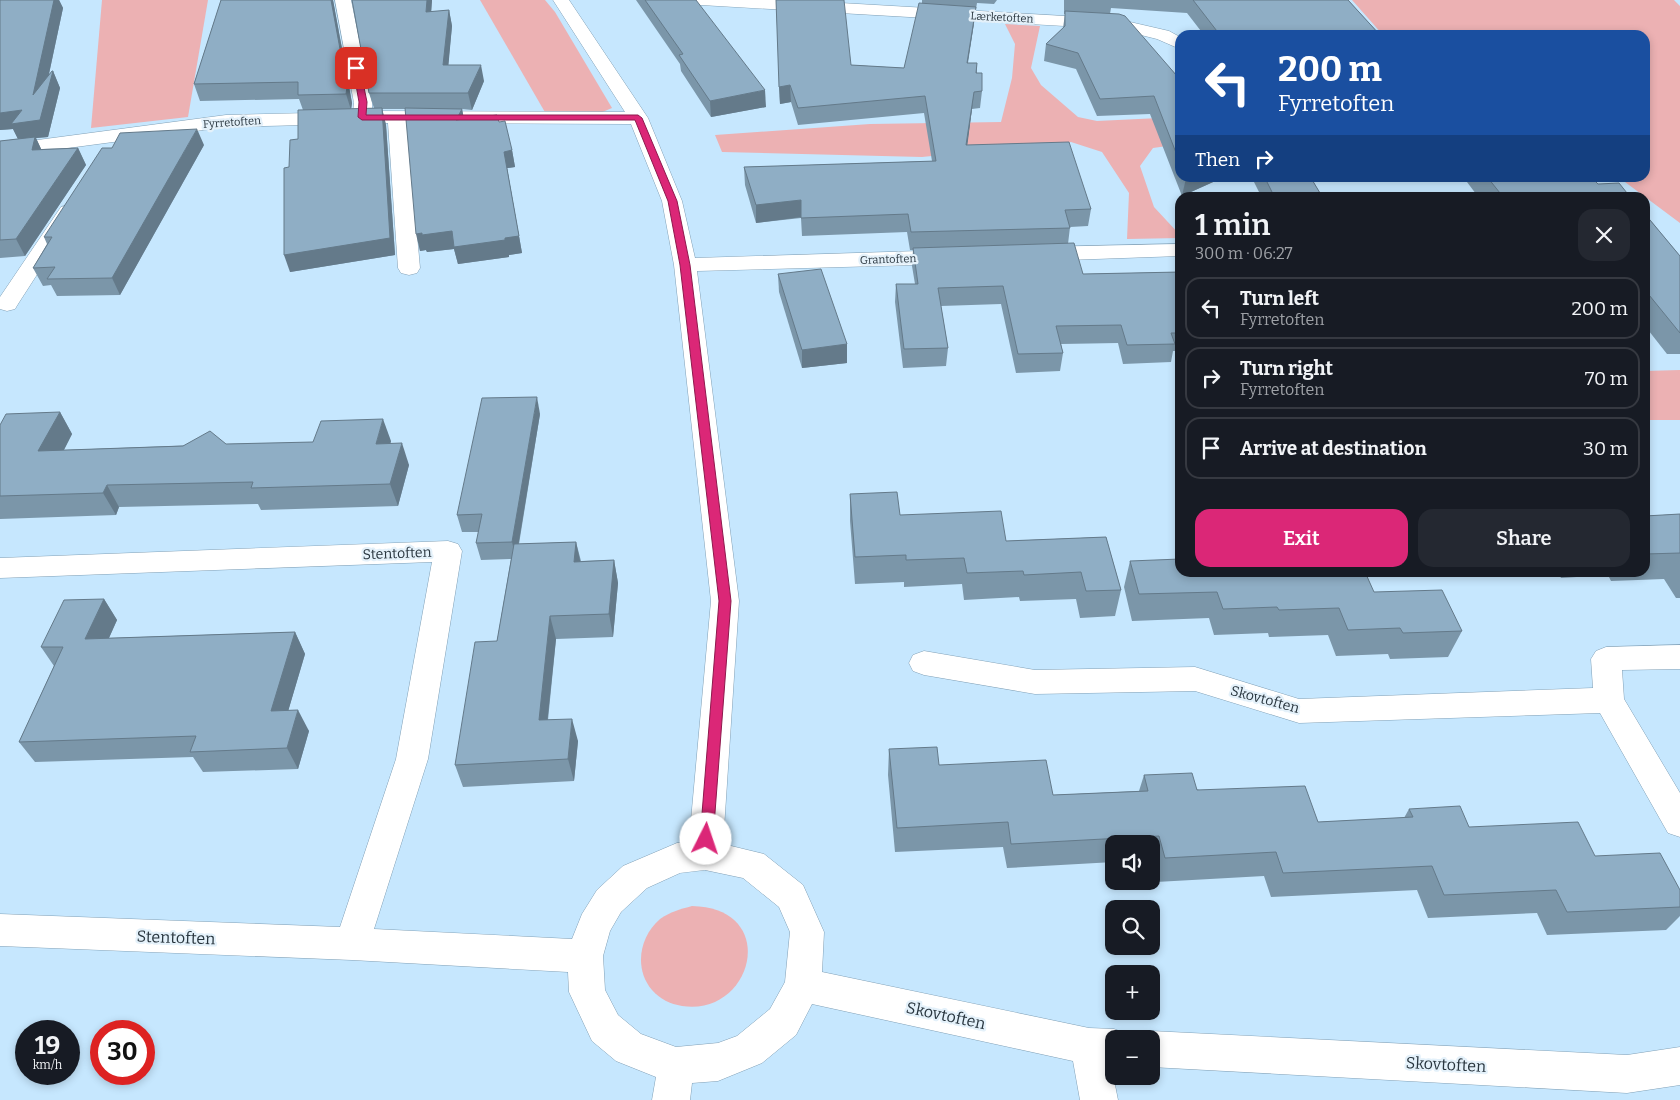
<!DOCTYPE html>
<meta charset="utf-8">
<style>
body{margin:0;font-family:Bitter,serif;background:#242831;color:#f1f3f6;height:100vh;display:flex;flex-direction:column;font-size:19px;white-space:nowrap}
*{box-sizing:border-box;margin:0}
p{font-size:16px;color:#9ea1a6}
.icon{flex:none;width:28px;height:28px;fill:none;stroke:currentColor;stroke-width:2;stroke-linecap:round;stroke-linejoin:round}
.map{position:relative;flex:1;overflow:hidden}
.panel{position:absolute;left:1175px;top:192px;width:475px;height:385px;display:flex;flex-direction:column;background:#171b24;border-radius:15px;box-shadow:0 2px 8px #0003}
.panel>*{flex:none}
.guide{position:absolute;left:1175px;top:30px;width:475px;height:152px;border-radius:15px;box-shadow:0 2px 8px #0003;background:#1a4fa0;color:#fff;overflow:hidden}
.buttons{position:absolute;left:1105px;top:835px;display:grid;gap:10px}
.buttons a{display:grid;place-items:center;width:55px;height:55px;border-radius:10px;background:#171b24;box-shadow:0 2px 8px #0003;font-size:25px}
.speed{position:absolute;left:15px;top:1020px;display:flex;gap:10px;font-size:25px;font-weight:700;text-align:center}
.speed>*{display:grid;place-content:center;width:65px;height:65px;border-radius:50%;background:#171b24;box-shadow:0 2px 8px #0003;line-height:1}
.speed small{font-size:12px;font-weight:400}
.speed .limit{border:8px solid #d22;background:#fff;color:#111}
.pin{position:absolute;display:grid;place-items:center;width:42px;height:42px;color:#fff;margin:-21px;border-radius:10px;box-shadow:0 2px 8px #0006}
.me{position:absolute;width:55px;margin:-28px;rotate:4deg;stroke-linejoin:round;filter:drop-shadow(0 0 4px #0008)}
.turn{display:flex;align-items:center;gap:18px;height:105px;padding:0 20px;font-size:22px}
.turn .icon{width:65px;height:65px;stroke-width:2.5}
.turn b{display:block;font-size:35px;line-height:42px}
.then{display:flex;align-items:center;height:48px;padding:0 20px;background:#0003;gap:10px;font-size:19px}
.round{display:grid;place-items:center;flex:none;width:52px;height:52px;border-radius:15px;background:#242831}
.summary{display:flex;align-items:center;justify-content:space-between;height:85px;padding:0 20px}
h1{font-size:30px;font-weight:600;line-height:38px}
.button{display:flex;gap:10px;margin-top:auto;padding:10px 20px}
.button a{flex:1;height:58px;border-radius:15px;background:#db2777;color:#fff;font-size:20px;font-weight:600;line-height:58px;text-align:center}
.button a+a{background:#242831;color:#f1f3f6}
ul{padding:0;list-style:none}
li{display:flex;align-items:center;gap:15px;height:62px;margin:0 10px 8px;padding:0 10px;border:2px solid #363941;border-radius:15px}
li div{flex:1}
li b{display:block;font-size:19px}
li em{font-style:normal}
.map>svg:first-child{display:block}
.green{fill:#ecb1b3}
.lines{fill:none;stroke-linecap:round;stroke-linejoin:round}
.street-casing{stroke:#81a0b6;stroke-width:1}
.street{fill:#fff;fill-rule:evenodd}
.wall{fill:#7b96a9}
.shaded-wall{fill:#647a8a}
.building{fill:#8faec5;stroke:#647a8a}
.route{fill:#db2777;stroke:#8e194d}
.labels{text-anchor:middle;stroke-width:4.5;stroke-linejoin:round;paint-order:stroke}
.far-street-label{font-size:11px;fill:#28353e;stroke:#e4f1fa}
.street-label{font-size:14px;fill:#28353e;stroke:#e4f1fa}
.near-street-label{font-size:16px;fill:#28353e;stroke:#e4f1fa}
</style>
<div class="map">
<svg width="1680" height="1100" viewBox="0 0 1680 1100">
<rect width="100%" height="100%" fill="#c6e7fe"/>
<g class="green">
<polygon points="102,0 208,0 188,117 91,128"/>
<polygon points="480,0 545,0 555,12 612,108 600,113 546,114"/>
<polygon points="1352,0 1674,0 1680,6 1680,223 1625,182 1613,178 1645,178 1645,35 1383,35"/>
<polygon points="1005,24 1040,26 1031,68 1041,85 1078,117 1097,121 1180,117 1167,146 1153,148 1140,166 1154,207 1180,235 1180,238 1127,239 1129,193 1102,152 1071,142 922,157 722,152 715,135 870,124 1001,122 1012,78 1015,44"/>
<polygon points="1680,370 1680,420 1645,420 1645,371"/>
<path d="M692,906C781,908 753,1017 682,1006C670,1004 660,999 652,990C634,969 639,937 660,919C670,912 681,909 692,906Z"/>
</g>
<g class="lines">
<defs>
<g id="street">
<path d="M335,0H351L372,103V111L625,112L553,0H569L648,118L682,201L695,258L951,250L959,252L962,257L959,262L951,264L697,271L739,601L723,844L764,854L803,885L824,932L822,972L1089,1028L1114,1029L1127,1034L1129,1039H1114V1065H1111L1118,1100H1080L1073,1061L812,1004L796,1035L762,1063L718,1081L692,1083L690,1100H652L656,1077L616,1061L592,1041L569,992L568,972L352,960L0,946V914L340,927L396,759L432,562L0,578V558L448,541L458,544L462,551L428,759L374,929L572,939L582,914L597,890L623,866L677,843L689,842L711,601L674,265L662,201L631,124L407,123L420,268L417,273L409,275L401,273L398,268L388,123L226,127L0,157V145L226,115L353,112L354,103ZM705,870L743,878L779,907L790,932L785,982L770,1009L737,1036L718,1043L676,1047L641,1034L618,1015L605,990L603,956L610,931L621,912L647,888L680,873Z"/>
<polygon points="693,0 789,0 1117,19 1169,31 1180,37 1180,49 1157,39 1117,29 701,5 695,4"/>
<polygon points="68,205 75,207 78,211 18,304 15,309 7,311 0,309 0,297 61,207"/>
<polygon points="1180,244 1180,256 1039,261 1031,259 1028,254 1031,249 1039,247"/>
<polygon points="1680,645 1680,669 1622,670 1624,699 1680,793 1680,837 1668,833 1600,713 1299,723 1195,691 1035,694 924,675 913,671 909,663 913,655 924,651 1035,670 1195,667 1299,699 1593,688 1591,659 1596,651 1606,647"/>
<polygon points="1151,1031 1627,1055 1680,1047 1680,1085 1627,1093 1151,1067 1151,1039 1137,1039 1138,1036"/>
</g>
</defs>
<use href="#street" class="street-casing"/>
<use href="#street" class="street"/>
</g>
<g class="wall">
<polygon points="0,0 59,0 63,8 49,74 53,71 60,88 48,137 36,138 41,149 78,148 86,165 25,256 0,258 0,141 18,139 13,129 0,130"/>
<polygon points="221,0 333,0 352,103 351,109 374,108 369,93 352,0 432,0 431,12 449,10 452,26 448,65 484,81 472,110 462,109 464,119 499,122 512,150 515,167 507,168 522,253 509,255 509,257 458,264 454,249 427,252 426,250 420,251 405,109 382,109 386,125 395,255 290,272 289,167 298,139 303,110 299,99 200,101 194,84"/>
<polygon points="636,0 696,0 766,107 711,117 681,71 680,64"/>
<polygon points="776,0 851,65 904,68 922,3 922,0 997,0 994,4 977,3 976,9 975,9 974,23 968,63 977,63 977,73 982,91 980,108 972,109 967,145 1091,209 1088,226 1070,227 1068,244 1083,274 1180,272 1180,351 1173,351 1171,362 1123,364 1118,343 1061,344 1063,353 1060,371 1016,373 1001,304 941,306 948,348 946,366 903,368 895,302 896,284 915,284 912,266 913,250 910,250 907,232 802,236 801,218 756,223 745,185 744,167 932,161 924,113 798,125 791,102 780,104"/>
<polygon points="1064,0 1348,0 1380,35 1204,35 1187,13 1111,8 1110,14 1177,76 1180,76 1180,178 1222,178 1182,196 1150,114 1097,116 1076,69 1044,61 1046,44 1063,28 1065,14 1064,14"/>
<polygon points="204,145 120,295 57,296 51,285 43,286 33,268 47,244 44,237"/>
<polygon points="1252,178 1311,178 1320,193 1318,198 1262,198"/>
<polygon points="1464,178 1592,178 1598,184 1631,198 1479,198"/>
<polygon points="1645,214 1680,256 1680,354 1667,354 1645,326"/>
<polygon points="778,274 847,344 847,363 802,368 779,292"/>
<polygon points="60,412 72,434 64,450 226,444 391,441 390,444 409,465 398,506 261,510 258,504 119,507 116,515 0,519 0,425"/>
<polygon points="540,414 519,544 576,542 581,561 614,560 618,583 613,637 556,639 548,720 578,741 574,781 463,787 455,765 497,641 511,559 481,560 476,543 479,532 462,532 457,515"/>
<polygon points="850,494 900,515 1006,541 1106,537 1121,590 1115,616 1080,618 1076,599 1020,601 1019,597 964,600 962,584 904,587 904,582 855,584 850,521"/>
<polygon points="1680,514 1680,598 1676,598 1664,579 1611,581 1608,575 1561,578 1558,572 1645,572 1645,516"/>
<polygon points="1130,561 1374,592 1462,631 1448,657 1390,659 1388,654 1336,656 1328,635 1269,637 1268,633 1214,635 1209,618 1132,621 1124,587"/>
<polygon points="104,599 117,620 109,638 295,632 305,654 288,711 309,731 298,769 203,772 193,757 35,762 19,742 54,666 41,647"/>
<polygon points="889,749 939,765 1053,795 1139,791 1144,775 1318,822 1404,818 1409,809 1469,827 1595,856 1680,890 1680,916 1666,930 1547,935 1537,913 1428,918 1417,890 1271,897 1264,876 1156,882 1151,861 1151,844 1114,844 1114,862 1007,868 1003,847 895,852 888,775"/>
</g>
<g class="shaded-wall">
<polygon points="51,0 59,0 63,8 41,111 33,95"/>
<polygon points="331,0 333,0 352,103 351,110 346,94"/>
<polygon points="427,0 432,0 430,28 426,12"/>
<polygon points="976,7 974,23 965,79 967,63"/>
<polygon points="449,10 452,26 447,81 443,65"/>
<polygon points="481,65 484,81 472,110 468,93"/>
<polygon points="53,71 60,88 48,137 36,138 43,153 40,166 19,141 13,129 0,130 0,113 22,110"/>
<polygon points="790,85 791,102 780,104 779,87"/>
<polygon points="765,90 766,107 711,117 710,101"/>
<polygon points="974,92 972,109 965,163 966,145"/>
<polygon points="382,108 386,125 395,255 290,272 284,255"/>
<polygon points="462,109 465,125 456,120"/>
<polygon points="197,129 204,145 120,295 112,278"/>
<polygon points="78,148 86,165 25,256 16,239"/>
<polygon points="512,150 515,167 507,168 522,253 509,255 509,257 458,264 454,249 427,252 426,250 420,251 416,234 504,152"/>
<polygon points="1186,178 1222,178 1182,196"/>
<polygon points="801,200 802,217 756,223 756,205"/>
<polygon points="847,344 847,363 802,368 802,350"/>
<polygon points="537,397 540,414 516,559 512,542"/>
<polygon points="60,412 72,434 52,473 38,451"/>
<polygon points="383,419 391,441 384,466 376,444"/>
<polygon points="402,443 409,465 398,506 390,484"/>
<polygon points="107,485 119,507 116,515 103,493"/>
<polygon points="576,542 581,565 574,562"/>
<polygon points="614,560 618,583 613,637 609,614"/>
<polygon points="104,599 117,620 99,660 85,639"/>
<polygon points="550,616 556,639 545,743 539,720"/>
<polygon points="295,632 305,654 282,732 271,711"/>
<polygon points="298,710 309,731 298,769 287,748"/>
<polygon points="572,719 578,741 574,781 568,759"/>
</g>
<g class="building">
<polygon points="0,0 54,0 33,95 52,71 53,71 40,120 11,124 22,110 0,113"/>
<polygon points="221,0 331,0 347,87 346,94 298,95 298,82 194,84"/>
<polygon points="352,0 427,0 426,12 449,10 443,65 481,65 468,93 369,93"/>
<polygon points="645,0 696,0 765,90 710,101 679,55 683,54"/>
<polygon points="776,0 844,0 851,65 904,68 919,3 976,7 967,63 977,63 976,73 982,73 982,91 974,92 966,145 1069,142 1091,209 1065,210 1070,228 911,232 908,214 801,218 801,200 756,205 744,167 936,161 925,96 798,108 790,85 779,87"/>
<polygon points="1193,0 1348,0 1380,35 1220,35"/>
<polygon points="1065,11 1119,14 1125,16 1177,76 1180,76 1180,163 1154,96 1100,99 1078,53 1046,44 1065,26"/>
<polygon points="382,108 390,238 284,255 284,168 289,167 290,140 298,139 298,110"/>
<polygon points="405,108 462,109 456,120 497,115 499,122 505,121 512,150 504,152 519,236 505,238 505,240 454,247 452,231 422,235 422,233 416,234"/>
<polygon points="197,129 112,278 47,279 55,267 33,268 52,237 44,237 102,148 112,148 120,133"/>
<polygon points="35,137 32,150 78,148 16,239 0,240 0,141"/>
<polygon points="1265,178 1311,178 1320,193 1306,193 1309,198 1275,198"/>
<polygon points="1488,178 1592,178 1598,184 1619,183 1631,198 1504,198"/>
<polygon points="1645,214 1680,256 1680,333 1645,290"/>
<polygon points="1074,243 1083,274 1180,272 1180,333 1171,333 1175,344 1127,345 1121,325 1056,326 1063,353 1018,354 1003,286 938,288 948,348 904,349 896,284 918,284 913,248"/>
<polygon points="821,269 847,344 802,350 778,274"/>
<polygon points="537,397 512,542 476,543 482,514 457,515 482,398"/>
<polygon points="60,412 38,451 183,446 210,431 226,444 313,442 321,421 383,419 376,444 402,443 390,484 251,488 253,482 107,485 103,493 0,496 0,425 6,414"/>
<polygon points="897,492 900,515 1001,511 1006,541 1106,537 1121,590 1086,591 1081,572 1024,575 1023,571 967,573 964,558 906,560 906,555 855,557 850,494"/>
<polygon points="1680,514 1680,553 1645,554 1645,516"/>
<polygon points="576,542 574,562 614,560 609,614 550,616 539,720 572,719 568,759 455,765 475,642 497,641 514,544"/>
<polygon points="1180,559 1180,572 1365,572 1374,592 1442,590 1462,631 1403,633 1400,628 1348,630 1339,608 1279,610 1277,607 1223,609 1217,592 1139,594 1130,561"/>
<polygon points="104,599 85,639 295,632 271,711 298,710 287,748 190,752 196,736 19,742 63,647 41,647 64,600"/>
<polygon points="937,747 939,765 1046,760 1053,795 1148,791 1144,775 1192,773 1197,790 1305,786 1318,822 1413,817 1409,809 1460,806 1469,827 1578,822 1595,856 1660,853 1680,890 1680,907 1567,912 1556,890 1444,895 1432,866 1283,873 1276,852 1165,858 1159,836 1011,844 1008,822 897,828 889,749"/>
</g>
<polygon class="route" points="356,66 360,68 367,102 366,115 638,115 642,118 677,201 690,265 731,601 713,839 711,843 706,845 702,843 700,839 719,601 680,265 668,201 635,120 362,120 358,117 359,102 353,68"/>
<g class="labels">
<g class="far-street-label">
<text transform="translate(1002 17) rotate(3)" y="4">Lærketoften</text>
<text transform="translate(232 122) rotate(-4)" y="4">Fyrretoften</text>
<text transform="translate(888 259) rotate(-2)" y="4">Grantoften</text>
</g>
<g class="street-label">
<text transform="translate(397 553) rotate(-2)" y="5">Stentoften</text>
<text transform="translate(1265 699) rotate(15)" y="5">Skovtoften</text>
</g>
<g class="near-street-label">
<text transform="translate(176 937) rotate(2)" y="6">Stentoften</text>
<text transform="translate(946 1015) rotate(12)" y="6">Skovtoften</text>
<text transform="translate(1446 1064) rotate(3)" y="6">Skovtoften</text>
</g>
</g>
</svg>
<div class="buttons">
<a><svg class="icon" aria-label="sound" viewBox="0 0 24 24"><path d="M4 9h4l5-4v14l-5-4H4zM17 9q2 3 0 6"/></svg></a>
<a><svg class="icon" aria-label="search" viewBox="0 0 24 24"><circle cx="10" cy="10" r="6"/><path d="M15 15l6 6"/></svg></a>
<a>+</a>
<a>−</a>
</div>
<div class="speed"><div>19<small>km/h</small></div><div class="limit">30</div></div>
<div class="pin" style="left:356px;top:68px;background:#d93025"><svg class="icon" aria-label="arrive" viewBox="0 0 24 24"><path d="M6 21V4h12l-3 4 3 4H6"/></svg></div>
<svg class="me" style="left:706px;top:839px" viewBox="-20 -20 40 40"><circle r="19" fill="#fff"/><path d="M0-13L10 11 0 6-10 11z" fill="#db2777"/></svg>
<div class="guide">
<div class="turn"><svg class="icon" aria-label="left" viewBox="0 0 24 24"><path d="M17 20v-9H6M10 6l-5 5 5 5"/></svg><div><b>200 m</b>Fyrretoften</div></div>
<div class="then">Then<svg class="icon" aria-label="right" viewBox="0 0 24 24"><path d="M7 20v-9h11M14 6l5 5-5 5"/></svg></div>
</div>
<section class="panel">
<div class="summary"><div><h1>1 min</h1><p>300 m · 06:27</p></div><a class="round"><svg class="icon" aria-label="close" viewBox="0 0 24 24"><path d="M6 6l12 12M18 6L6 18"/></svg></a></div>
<ul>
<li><svg class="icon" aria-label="left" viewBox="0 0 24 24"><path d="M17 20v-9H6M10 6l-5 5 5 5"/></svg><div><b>Turn left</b><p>Fyrretoften</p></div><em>200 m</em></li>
<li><svg class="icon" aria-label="right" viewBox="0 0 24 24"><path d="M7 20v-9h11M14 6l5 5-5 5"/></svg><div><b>Turn right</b><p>Fyrretoften</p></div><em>70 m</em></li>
<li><svg class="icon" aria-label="arrive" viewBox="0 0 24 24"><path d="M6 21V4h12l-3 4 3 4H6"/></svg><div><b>Arrive at destination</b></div><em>30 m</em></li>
</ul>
<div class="button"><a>Exit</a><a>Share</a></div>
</section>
</div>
